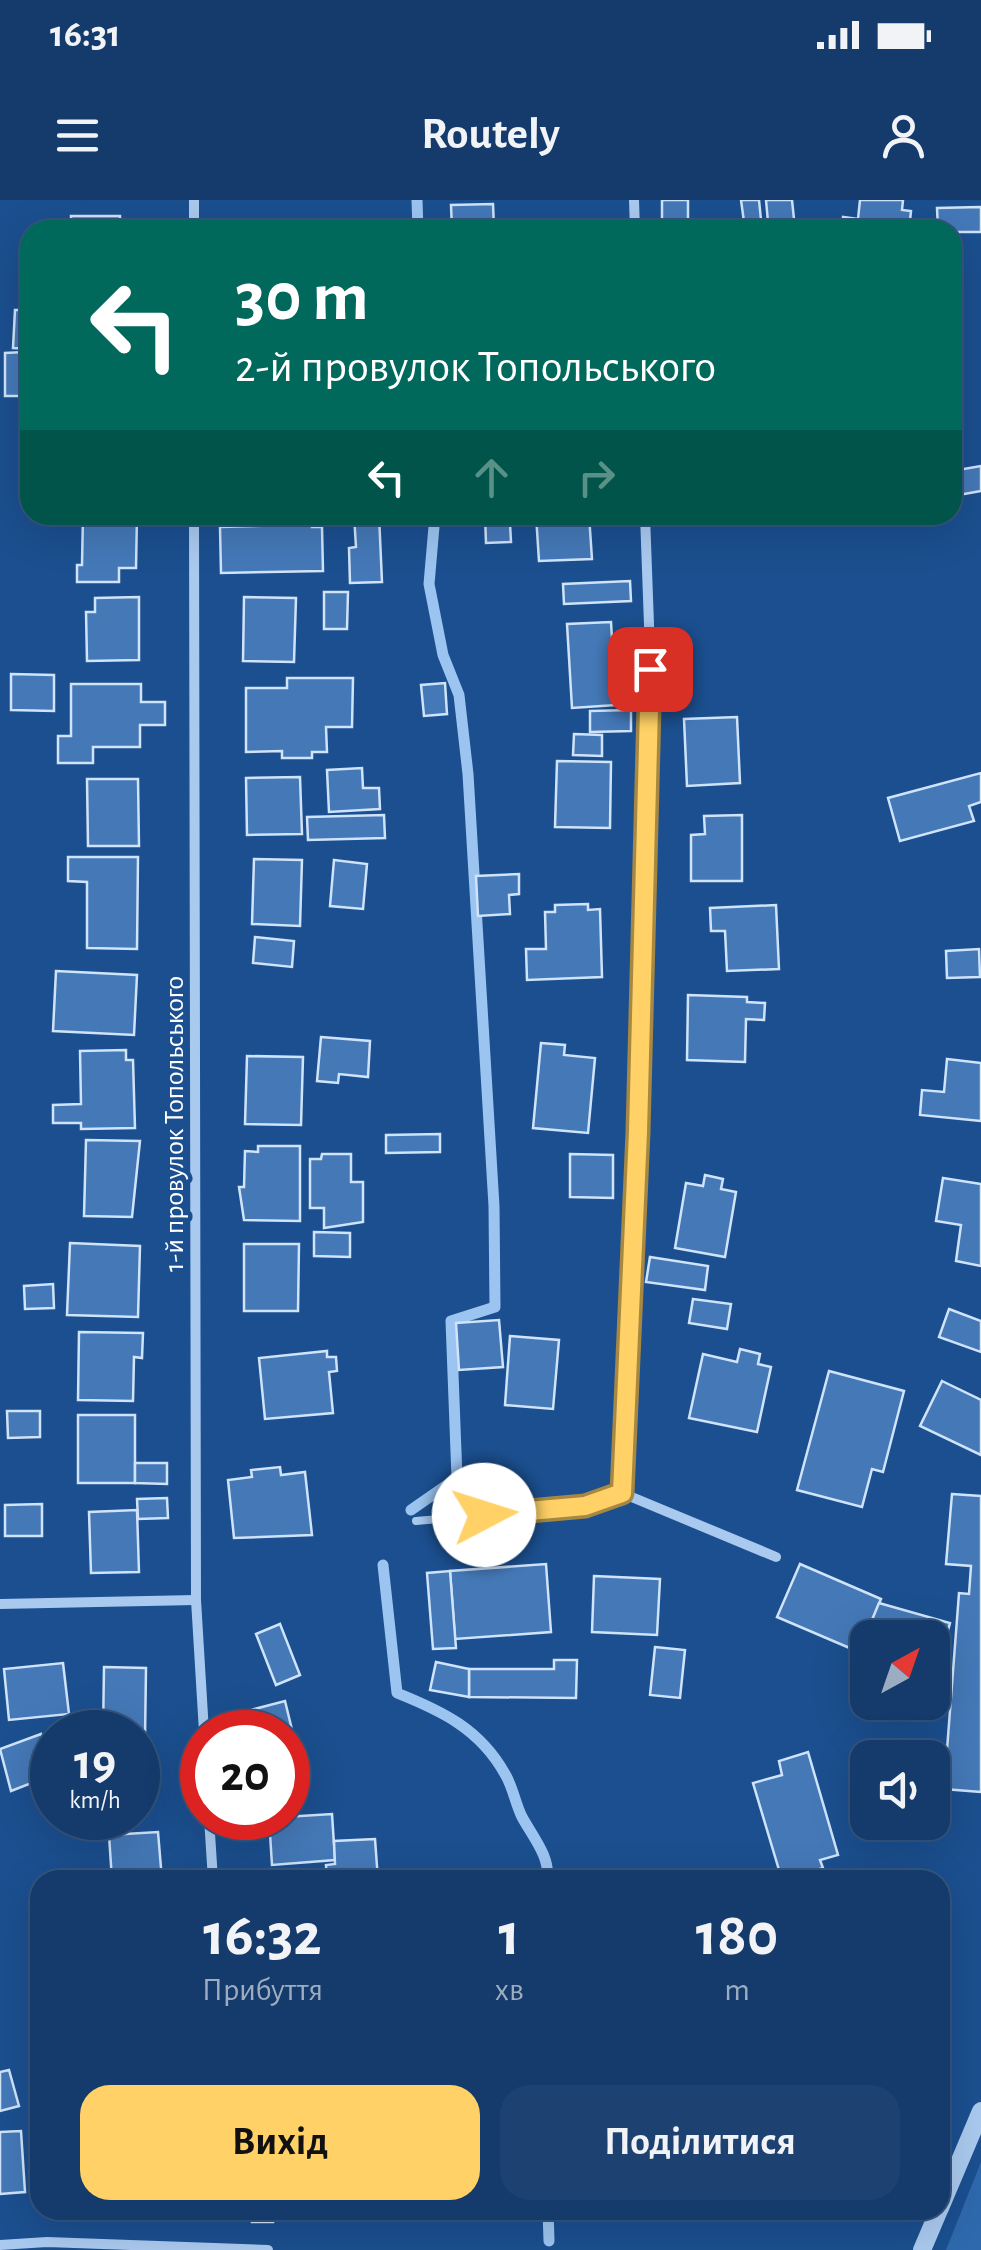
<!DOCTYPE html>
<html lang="uk">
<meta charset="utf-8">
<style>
body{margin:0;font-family:"Alegreya Sans",sans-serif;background:#1d4271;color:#f1f3f6;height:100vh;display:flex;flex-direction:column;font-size:38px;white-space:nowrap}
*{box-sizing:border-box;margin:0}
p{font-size:32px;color:#9dadc1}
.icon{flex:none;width:55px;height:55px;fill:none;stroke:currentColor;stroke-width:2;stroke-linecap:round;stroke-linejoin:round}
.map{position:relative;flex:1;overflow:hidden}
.sheet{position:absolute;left:30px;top:1670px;width:920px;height:350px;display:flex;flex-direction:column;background:#143b6b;border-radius:30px;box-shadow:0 10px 40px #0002,0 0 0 2px #33557e}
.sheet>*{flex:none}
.guide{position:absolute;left:20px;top:20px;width:942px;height:305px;border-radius:30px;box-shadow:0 10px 40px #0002,0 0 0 2px #33557e;background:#00695c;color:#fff;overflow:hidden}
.needle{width:65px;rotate:40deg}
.controls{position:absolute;left:850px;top:1420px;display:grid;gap:20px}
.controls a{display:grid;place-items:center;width:100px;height:100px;border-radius:20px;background:#143b6b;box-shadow:0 10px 40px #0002,0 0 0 2px #33557e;font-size:50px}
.speed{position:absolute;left:30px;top:1510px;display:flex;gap:20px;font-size:50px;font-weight:700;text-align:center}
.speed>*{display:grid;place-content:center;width:130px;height:130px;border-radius:50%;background:#143b6b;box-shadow:0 10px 40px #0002,0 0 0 2px #33557e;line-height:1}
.speed small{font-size:25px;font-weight:400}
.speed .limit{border:15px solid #d22;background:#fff;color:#111}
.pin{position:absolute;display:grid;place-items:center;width:85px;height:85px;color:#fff;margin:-42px;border-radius:20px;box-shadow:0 5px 15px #0006}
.me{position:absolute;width:110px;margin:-55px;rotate:85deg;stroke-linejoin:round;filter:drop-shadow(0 0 8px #0008)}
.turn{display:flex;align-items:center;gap:35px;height:210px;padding:0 50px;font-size:45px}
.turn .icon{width:130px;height:130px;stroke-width:2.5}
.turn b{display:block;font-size:70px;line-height:85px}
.lanes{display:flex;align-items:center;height:95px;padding:0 50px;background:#0003;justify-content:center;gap:50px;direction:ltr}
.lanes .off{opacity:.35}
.eta{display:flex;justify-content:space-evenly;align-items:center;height:170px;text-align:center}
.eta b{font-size:60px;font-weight:700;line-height:70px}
.button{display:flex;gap:20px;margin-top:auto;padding:20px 50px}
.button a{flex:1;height:115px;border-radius:30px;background:#ffd166;color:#111;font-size:40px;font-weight:700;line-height:115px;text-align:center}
.button a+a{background:#1d4271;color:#f1f3f6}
.status{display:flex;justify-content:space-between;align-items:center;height:70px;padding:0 50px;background:#143b6b;direction:ltr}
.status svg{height:28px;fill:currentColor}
header{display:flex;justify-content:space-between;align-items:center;height:130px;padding:0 50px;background:#143b6b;font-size:45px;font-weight:700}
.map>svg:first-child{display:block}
.green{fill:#2e69ad}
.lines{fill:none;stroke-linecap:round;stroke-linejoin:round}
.stream{stroke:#9cc4f0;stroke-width:11}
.building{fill:#4478b7;stroke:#cfe3fa;stroke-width:2.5}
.service{stroke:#a9c9ee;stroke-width:8}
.minor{stroke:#a9c9ee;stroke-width:10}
.tertiary{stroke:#a9c9ee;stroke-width:18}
.route-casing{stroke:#a68842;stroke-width:25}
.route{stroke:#ffd166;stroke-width:18}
.labels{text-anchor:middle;stroke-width:9;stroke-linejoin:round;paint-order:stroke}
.street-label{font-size:28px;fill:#fff;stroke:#1b4f8f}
</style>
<div class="status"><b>16:31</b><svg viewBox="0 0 49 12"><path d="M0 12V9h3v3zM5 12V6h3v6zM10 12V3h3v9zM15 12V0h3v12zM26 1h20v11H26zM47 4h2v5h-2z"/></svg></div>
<header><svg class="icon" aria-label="menu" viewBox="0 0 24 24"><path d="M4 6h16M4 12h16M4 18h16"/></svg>Routely<svg class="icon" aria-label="person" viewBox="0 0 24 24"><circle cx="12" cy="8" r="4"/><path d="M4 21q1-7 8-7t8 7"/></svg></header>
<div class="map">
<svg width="981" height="2050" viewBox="0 0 981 2050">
<rect width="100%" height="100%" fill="#1b4f8f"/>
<polygon class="green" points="981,1962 981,2050 946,2050"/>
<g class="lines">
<g class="stream">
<polyline points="417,0 418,30"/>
<polyline points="411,1310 457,1278 451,1121 495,1107 494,1006 468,574 459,495 443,455 429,384 435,315"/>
<path d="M383,1365L397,1493C442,1511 480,1529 505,1574C513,1587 515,1603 522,1617C533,1637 551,1658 547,1680"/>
<polyline points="548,2010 549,2041"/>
</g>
</g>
<g class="building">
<rect x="662" y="0" width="26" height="30"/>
<polygon points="741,0 759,0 761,20 744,22"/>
<polygon points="766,0 792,0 794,19 768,22"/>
<polygon points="860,0 903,0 902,10 911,11 909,30 842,30 843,17 858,19"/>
<polygon points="493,4 494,28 452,29 451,5"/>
<polygon points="981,7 981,32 956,32 952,41 952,30 938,30 937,8"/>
<rect x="71" y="16" width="49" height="14"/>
<polygon points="579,21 579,30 513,30 513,24"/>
<polygon points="15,110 30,110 30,149 13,148"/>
<polygon points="24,152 25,196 5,196 5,153"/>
<polygon points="981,266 981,291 953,296 952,271"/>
<polygon points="83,315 137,315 136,368 119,368 119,382 77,382 77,365 82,365"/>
<polygon points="354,315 379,315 382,382 350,383 349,348 356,347"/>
<polygon points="471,315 519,315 519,323 510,323 511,342 486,343 485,316"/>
<polygon points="536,315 589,315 592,359 539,361"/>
<polygon points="732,315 788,315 788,317 733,325"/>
<polygon points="290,317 312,317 312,327 322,327 323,371 221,373 220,327 291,325"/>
<polygon points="630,381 631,401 564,404 563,384"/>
<polygon points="324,392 348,392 347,429 324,429"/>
<polygon points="139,397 139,460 87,461 86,412 95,412 95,398"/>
<polygon points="244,397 296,398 294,462 243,461"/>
<polygon points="611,422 616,505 572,508 567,424"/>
<polygon points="11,474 54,475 54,511 11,510"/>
<polygon points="287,478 353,478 352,527 326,527 327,552 312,552 312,558 282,558 282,551 246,552 246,488 287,488"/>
<polygon points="445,483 447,514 424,516 421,485"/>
<polygon points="71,484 141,484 141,502 165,502 165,525 140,525 140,547 93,547 93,563 58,563 58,536 71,536"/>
<polygon points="631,510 631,531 590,532 590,511"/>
<polygon points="737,517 740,583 687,586 684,519"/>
<polygon points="574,534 602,535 602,556 573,555"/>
<polygon points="557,561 611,562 610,628 555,627"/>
<polygon points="362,568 363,588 379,588 380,609 329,612 327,570"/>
<polygon points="981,573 981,602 969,606 974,621 900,641 888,598"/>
<polygon points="300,577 302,634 247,635 246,578"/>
<polygon points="87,579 138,579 139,646 88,646"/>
<polygon points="384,615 385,638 308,640 307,617"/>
<polygon points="742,615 742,681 691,681 691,635 705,634 704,616"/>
<polygon points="68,657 138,657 137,749 87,748 87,682 68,681"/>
<polygon points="254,659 302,660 300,726 252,724"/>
<polygon points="334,660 367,664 363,709 330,706"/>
<polygon points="519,674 519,694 509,695 510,714 478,716 476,676"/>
<polygon points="588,704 588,710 600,709 602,777 527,780 526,749 546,749 545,712 555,712 555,705"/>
<polygon points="776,705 779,769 727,771 725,731 711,731 710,708"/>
<polygon points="255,737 294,741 292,767 253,763"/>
<polygon points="979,749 980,777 947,778 946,751"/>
<polygon points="56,771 137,775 134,835 53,831"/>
<polygon points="688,795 747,797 747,802 765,803 764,820 746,819 745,862 687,860"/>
<polygon points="321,837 370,841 368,877 339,874 338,883 317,881"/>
<polygon points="541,843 565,845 564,855 595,858 588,933 533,928"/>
<polygon points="126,850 126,860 133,860 135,928 81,929 81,923 53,923 53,905 81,904 80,851"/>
<polygon points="247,856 303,857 301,925 245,924"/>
<polygon points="947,859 981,863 981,921 920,915 922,890 944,892"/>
<polygon points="440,934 440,952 386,953 386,935"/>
<polygon points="86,940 140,941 132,1017 84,1016"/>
<polygon points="258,946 300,946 300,1021 244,1020 239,987 244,987 245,951 258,952"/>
<polygon points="322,954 351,954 351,982 363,982 363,1022 324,1028 324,1008 310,1008 310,959 321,959"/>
<polygon points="570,954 613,955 613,998 570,997"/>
<polygon points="705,975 723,979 721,989 736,992 725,1057 675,1048 686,983 703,986"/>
<polygon points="943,978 981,984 981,1066 956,1061 961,1025 936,1021"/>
<polygon points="314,1032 350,1033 350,1057 314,1056"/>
<polygon points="70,1043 140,1046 138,1117 67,1115"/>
<polygon points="244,1044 299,1044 298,1111 244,1111"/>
<polygon points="650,1057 708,1066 705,1090 646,1082"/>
<polygon points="53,1084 54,1108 25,1109 24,1086"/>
<polygon points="693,1099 731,1104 727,1129 689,1123"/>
<polygon points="949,1109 981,1121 981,1152 939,1137"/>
<polygon points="499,1120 503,1167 459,1170 456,1123"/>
<polygon points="79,1132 143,1133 142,1158 134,1157 133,1201 78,1200"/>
<polygon points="510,1136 559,1140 553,1209 505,1205"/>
<polygon points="740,1149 760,1154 758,1164 771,1167 757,1232 689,1218 703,1154 737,1162"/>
<polygon points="327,1151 327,1157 336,1157 337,1171 329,1172 333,1213 265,1219 259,1158"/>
<polygon points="829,1171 904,1191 883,1272 872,1269 862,1307 797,1290"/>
<polygon points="942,1181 981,1200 981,1255 920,1226"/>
<polygon points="7,1211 40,1211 40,1237 8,1238"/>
<rect x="78" y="1215" width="57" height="68"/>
<polygon points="135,1263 167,1263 167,1284 135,1283"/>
<polygon points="280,1267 281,1275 305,1272 312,1335 234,1338 228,1280 252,1277 251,1270"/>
<polygon points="952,1294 981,1296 981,1592 944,1589 959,1393 969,1394 971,1366 946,1364"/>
<polygon points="167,1298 168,1318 138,1319 137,1299"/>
<polygon points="42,1304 42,1336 5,1336 5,1305"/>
<polygon points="137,1310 139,1372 91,1373 89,1312"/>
<polygon points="546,1364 551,1432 455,1439 450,1371"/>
<polygon points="800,1364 881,1399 859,1452 777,1417"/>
<polygon points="450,1371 456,1448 433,1449 427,1373"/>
<polygon points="594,1376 660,1379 657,1435 592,1432"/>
<polygon points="879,1403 950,1423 938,1466 932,1465 932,1438 868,1438 868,1446 862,1444"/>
<polygon points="280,1424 300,1475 276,1485 256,1434"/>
<polygon points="655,1447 685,1450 680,1498 650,1495"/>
<polygon points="554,1460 577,1460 576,1498 469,1497 469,1469 554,1469"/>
<polygon points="436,1462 469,1469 469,1497 430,1490"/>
<polygon points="63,1463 69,1514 9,1520 4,1469"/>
<polygon points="104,1467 146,1468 145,1539 138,1538 138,1532 103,1532"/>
<polygon points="285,1501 296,1546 288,1548 288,1532 228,1532 224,1517"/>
<polygon points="41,1534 52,1575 11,1591 0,1549"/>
<polygon points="808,1552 838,1655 820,1660 823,1668 782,1680 753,1583 782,1575 779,1561"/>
<rect x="138" y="1573" width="9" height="28"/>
<polygon points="332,1614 335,1660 272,1665 269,1618"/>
<polygon points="158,1632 162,1680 112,1680 109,1635"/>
<polygon points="375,1639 378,1680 327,1680 326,1665 335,1664 334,1641"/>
<polygon points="9,1870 19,1906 0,1911 0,1872"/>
<polygon points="21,1931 25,1992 0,1994 0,1932"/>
<rect x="252" y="2010" width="21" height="12"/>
</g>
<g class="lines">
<polyline class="service" points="416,1321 585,1306 622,1293"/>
<g class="minor">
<polyline points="194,0 194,30"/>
<polyline points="634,0 635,30"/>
<polyline points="194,315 196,1400 204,1532"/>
<polyline points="645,315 652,507 622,1293 776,1357"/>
<polyline points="0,1404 196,1400"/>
<polyline points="209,1618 213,1680"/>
<polyline points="0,2045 47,2042 268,2050"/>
</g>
<g class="tertiary">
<polyline points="940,2008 981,1911"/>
<polyline points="922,2050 939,2010"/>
</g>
</g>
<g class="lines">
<defs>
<polyline id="route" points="484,1315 585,1306 622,1293 638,932 650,469"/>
</defs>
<use href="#route" class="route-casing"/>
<use href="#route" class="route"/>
</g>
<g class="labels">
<g class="street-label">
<text transform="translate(173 924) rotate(-90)" y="10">1-й провулок Топольського</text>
</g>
</g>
</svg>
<div class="controls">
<a><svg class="needle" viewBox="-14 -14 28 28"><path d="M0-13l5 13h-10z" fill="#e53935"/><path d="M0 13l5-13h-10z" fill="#9dadc1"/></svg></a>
<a><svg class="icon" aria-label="sound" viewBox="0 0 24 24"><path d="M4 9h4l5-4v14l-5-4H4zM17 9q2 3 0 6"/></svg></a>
</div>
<div class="speed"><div>19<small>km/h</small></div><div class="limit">20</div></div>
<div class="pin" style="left:650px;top:469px;background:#d93025"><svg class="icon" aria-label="arrive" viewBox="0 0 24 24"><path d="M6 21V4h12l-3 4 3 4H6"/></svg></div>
<svg class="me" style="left:484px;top:1315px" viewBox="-20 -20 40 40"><circle r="19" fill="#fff"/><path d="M0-13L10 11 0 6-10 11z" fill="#ffd166"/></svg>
<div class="guide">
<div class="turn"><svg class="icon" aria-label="left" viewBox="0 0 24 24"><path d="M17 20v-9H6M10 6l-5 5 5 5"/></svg><div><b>30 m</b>2-й провулок Топольського</div></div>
<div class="lanes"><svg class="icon" aria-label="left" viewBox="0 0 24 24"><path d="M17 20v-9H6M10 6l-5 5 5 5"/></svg><svg class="icon off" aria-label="ahead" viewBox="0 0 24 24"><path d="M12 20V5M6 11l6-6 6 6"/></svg><svg class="icon off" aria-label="right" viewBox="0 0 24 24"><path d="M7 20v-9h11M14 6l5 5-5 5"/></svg></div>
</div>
<section class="sheet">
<div class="eta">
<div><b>16:32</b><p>Прибуття</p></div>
<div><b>1</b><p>хв</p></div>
<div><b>180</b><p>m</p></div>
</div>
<div class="button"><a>Вихід</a><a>Поділитися</a></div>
</section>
</div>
